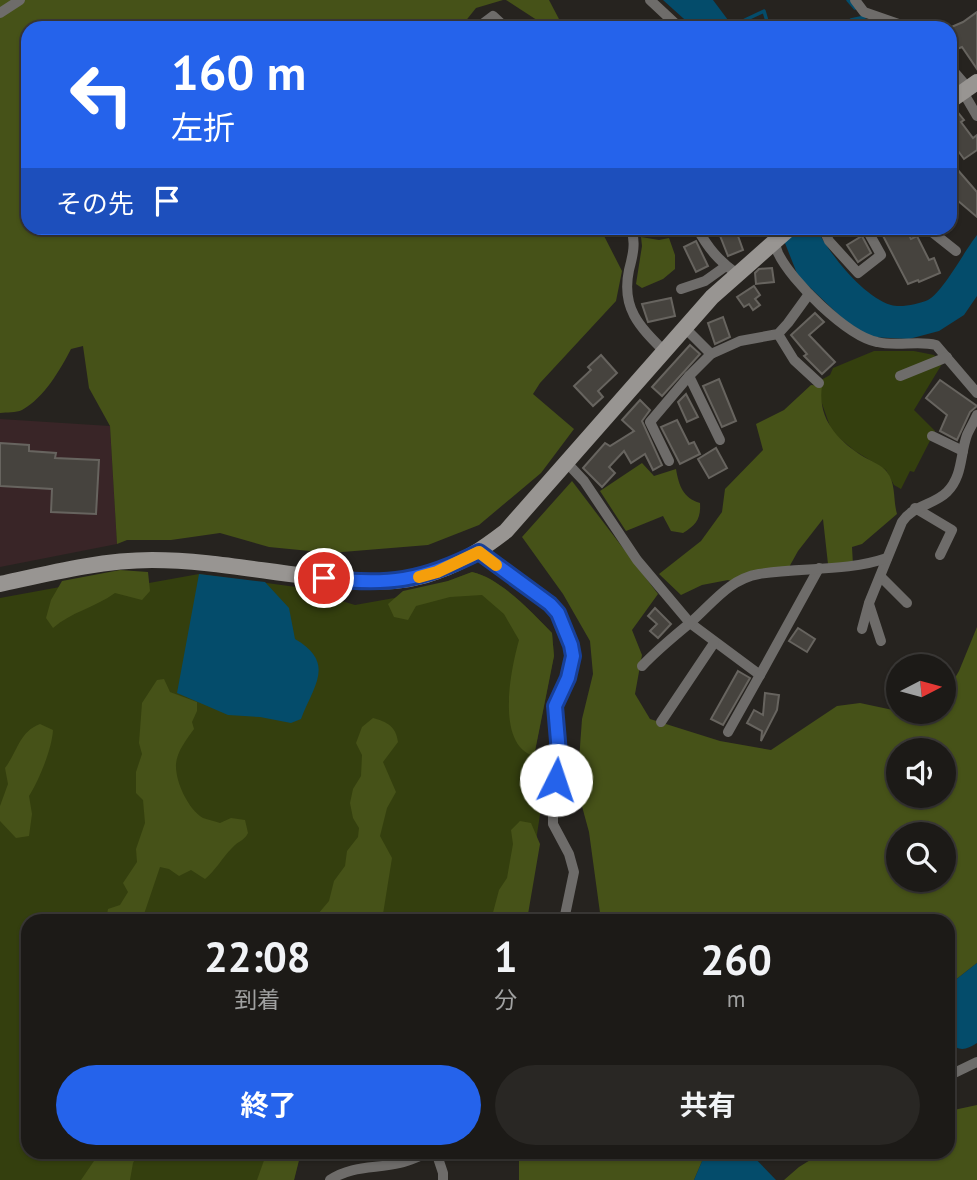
<!DOCTYPE html>
<html lang="ja">
<meta charset="utf-8">
<style>
body{margin:0;font-family:"PT Sans","Noto Sans JP",sans-serif;background:#292724;color:#f1f3f6;height:100vh;display:flex;flex-direction:column;font-size:26px;white-space:nowrap}
*{box-sizing:border-box;margin:0}
p{font-size:23px;color:#a0a1a1}
.icon{flex:none;width:38px;height:38px;fill:none;stroke:currentColor;stroke-width:2;stroke-linecap:round;stroke-linejoin:round}
.map{position:relative;flex:1;overflow:hidden}
.side{position:absolute;left:21px;top:914px;width:934px;height:245px;display:flex;flex-direction:column;background:#1c1a17;border-radius:21px;box-shadow:0 2px 5px #0004,0 0 0 2px #3a3836}
.side>*{flex:none}
.banner{position:absolute;left:21px;top:21px;width:936px;height:214px;border-radius:21px;box-shadow:0 2px 5px #0004,0 0 0 2px #3a3836;background:#2563eb;color:#fff;overflow:hidden}
.needle{width:46px;rotate:84deg}
.tools{position:absolute;left:886px;top:654px;display:grid;gap:14px}
.tools a{display:grid;place-items:center;width:70px;height:70px;border-radius:50%;background:#1c1a17;box-shadow:0 2px 5px #0004,0 0 0 2px #3a3836;font-size:35px}
.pin{position:absolute;display:grid;place-items:center;width:60px;height:60px;color:#fff;margin:-30px;border:4px solid #fff;border-radius:50%;box-shadow:0 2px 7px #0007}
.me{position:absolute;width:77px;margin:-38px;rotate:4deg;stroke-linejoin:round;filter:drop-shadow(0 0 5px #0008)}
.turn{display:flex;align-items:center;gap:24px;height:147px;padding:0 35px;font-size:32px}
.turn .icon{width:91px;height:91px;stroke-width:2.5}
.turn b{display:block;font-size:49px;line-height:60px}
.then{display:flex;align-items:center;height:66px;padding:0 35px;background:#0003;gap:14px;font-size:26px}
.eta{display:flex;justify-content:space-evenly;align-items:center;height:119px;text-align:center}
.eta b{font-size:42px;font-weight:700;line-height:49px}
.cta{display:flex;gap:14px;margin-top:auto;padding:14px 35px}
.cta a{flex:1;height:80px;border-radius:42px;background:#2563eb;color:#fff;font-size:28px;font-weight:700;line-height:80px;text-align:center}
.cta a+a{background:#292724;color:#f1f3f6}
.map>svg:first-child{display:block}
.education{fill:#392527}
.green{fill:#343f0e}
.forest{fill:#465218;fill-rule:evenodd}
.water{fill:#044c6b}
.lines{fill:none;stroke-linecap:round;stroke-linejoin:round}
.stream{stroke:#044c6b;stroke-width:3.5}
.building{fill:#46433e;stroke:#67645f;stroke-width:2}
.street{stroke:#6e6c6a;stroke-width:10}
.secondary{stroke:#989592;stroke-width:16}
.route-casing{stroke:#184099;stroke-width:18}
.route{stroke:#2563eb;stroke-width:12}
.slow{stroke:#f59e0b;stroke-width:12}
</style>
<div class="map">
<svg width="977" height="1180" viewBox="0 0 977 1180">
<rect width="100%" height="100%" fill="#26231f"/>
<polygon class="education" points="0,419 110,426 117,544 0,567"/>
<g class="green">
<polygon points="874,351 914,351 934,355 942,364 914,410 935,431 914,472 910,471 901,489 894,485 886,470 855,451 832,432 820,398 821,380 830,375 833,368"/>
<path d="M472,572C500,578 532,612 552,633L554,656L534,756L541,808L524,920H28V1152H301L294,1180H0V598L120,576L149,583L199,574L296,587L355,605L411,595Z"/>
</g>
<g class="forest">
<path d="M0,0H503L476,8L460,28H28V228H600L622,271L616,301L540,383L533,394L574,429L541,473L479,525L428,545L330,553L269,547L220,533L171,540H127L117,544L110,426L89,388L83,346L71,349C60,370 44,398 22,410C16,413 7,412 0,413Z"/>
<polygon points="506,0 549,0 560,21 546,26"/>
<polygon points="641,237 659,240 669,238 675,255 675,269 663,279 642,288 636,284 642,246"/>
<path d="M811,385L822,386C817,419 838,441 864,457C871,461 882,465 887,472C896,483 893,500 897,514L862,544L852,547L853,565L828,564L823,519L798,551L788,569L739,584L728,580L702,585L681,595L659,574L701,541L722,512L725,489L763,450L756,424L784,410Z"/>
<path d="M642,463L654,476L676,469C679,486 683,498 700,503C701,519 696,525 683,533L671,531L663,516L626,531L600,491Z"/>
<path d="M572,481L658,594L632,630L642,655L635,694L650,719L720,741L771,750L837,706L860,703L921,716L927,712H943V698L959,671L977,627V963L949,985L948,920H601L589,832L577,788L582,719L593,674L590,641L563,594L522,537ZM898,751H943V796H898ZM898,835H943V880H898Z"/>
<path d="M120,570L148,572L150,591L142,600L115,593C94,608 71,612 53,628L46,618L51,600L62,581Z"/>
<path d="M472,572C500,578 532,612 552,633L554,656L534,756C495,744 511,669 519,640L504,614L482,595L450,597L416,606L408,620L394,617L388,604L403,591L448,581Z"/>
<path d="M164,679L170,692L197,702V711L192,722L194,729C187,739 177,751 176,764C175,781 188,809 203,818C208,820 215,821 220,823L231,818L245,820L248,833C244,841 238,841 232,848C222,858 216,870 205,879L191,870L179,876L169,869L160,867L142,920H106L108,909L120,905L128,892L123,883L137,862L136,849L145,823L143,800L136,793V772L142,754L139,743L142,703L157,680Z"/>
<path d="M373,718C387,722 396,726 398,742L383,762L396,792L387,808L380,836L392,858L383,914L377,920H313L329,901L334,881L345,866L347,851L358,837L359,828L353,818L350,803L353,789L361,776L362,755L356,743L362,727Z"/>
<path d="M40,724L53,730C52,749 39,780 29,796L32,814L29,836L16,838L0,821V806L8,784L5,768C18,751 19,732 40,724Z"/>
<polygon points="520,821 531,823 540,844 527,920 491,920 499,890 507,878 513,844 511,830"/>
<polygon points="977,1105 977,1180 784,1180 799,1167 823,1152 948,1152 949,1111"/>
<polygon points="107,1152 139,1152 133,1163 130,1180 81,1180 94,1161"/>
<polygon points="267,1152 301,1152 294,1180 257,1180"/>
<polygon points="519,1152 706,1152 694,1180 519,1180"/>
</g>
<g class="water">
<polygon points="663,0 713,0 734,28 694,28"/>
<path d="M779,228H816C829,253 862,296 891,305C901,308 918,304 928,300C943,292 965,250 977,235V296L964,315L939,331L909,339L870,337L843,319L798,276Z"/>
<path d="M199,574L265,582L289,608L295,639C336,663 314,685 301,719L291,723L260,717L228,715L177,693Z"/>
<path d="M977,963V1043C966,1050 959,1052 949,1042V985Z"/>
<polygon points="706,1152 749,1152 776,1180 694,1180"/>
</g>
<g class="lines">
<g class="stream">
<polyline points="848,0 855,8"/>
<polyline points="728,28 764,11 769,28"/>
<polyline points="849,28 851,20 865,17"/>
</g>
</g>
<g class="building">
<polygon points="977,12 977,69 962,47 957,49 949,28 963,22"/>
<polygon points="956,110 964,120 961,122 973,138 977,135 977,150 964,159 950,140 950,114"/>
<polygon points="950,161 977,192 977,217 950,194"/>
<polygon points="717,228 759,228 760,230 738,236 743,250 728,256"/>
<polygon points="879,228 905,228 911,239 917,236 929,260 934,258 940,273 919,282 918,280 908,284"/>
<polygon points="862,236 871,253 858,262 847,245"/>
<polygon points="696,241 708,266 696,272 684,247"/>
<polygon points="772,268 774,282 756,284 755,273 759,269"/>
<polygon points="754,286 760,295 755,299 760,305 753,310 749,304 744,307 737,297"/>
<polygon points="671,298 675,316 648,322 642,304"/>
<polygon points="815,313 824,322 809,335 835,362 822,374 804,356 807,354 791,335"/>
<polygon points="723,317 730,337 715,344 708,323"/>
<polygon points="690,345 700,354 662,396 652,387"/>
<polygon points="601,355 617,373 598,391 603,397 593,406 574,386 591,370 588,367"/>
<polygon points="719,379 736,421 722,427 703,386"/>
<polygon points="940,380 977,406 970,412 957,440 940,431 947,415 926,398"/>
<polygon points="686,394 698,417 687,422 678,402"/>
<polygon points="640,400 650,410 642,421 662,465 653,470 645,454 631,463 624,451 609,467 615,473 602,487 583,468 605,443 610,446 634,431 622,420"/>
<polygon points="677,420 689,444 694,442 700,454 680,464 661,427"/>
<polygon points="0,443 29,445 29,451 56,453 55,458 99,460 96,514 51,512 52,489 0,486"/>
<polygon points="716,448 727,468 709,478 698,459"/>
<polygon points="655,608 671,624 658,638 650,631 657,624 648,616"/>
<polygon points="798,628 815,639 807,652 789,641"/>
<polygon points="738,671 750,678 723,725 711,719"/>
<polygon points="765,693 779,695 777,710 761,741 762,731 747,723 754,710 763,715"/>
</g>
<g class="lines">
<g class="street">
<polyline points="650,0 680,28"/>
<polyline points="855,0 864,12 910,28"/>
<polyline points="0,13 20,0"/>
<polyline points="477,28 493,16 506,28"/>
<polyline points="950,67 968,88"/>
<polyline points="963,92 977,116"/>
<path d="M631,228C636,242 633,255 629,270C621,308 639,326 664,351"/>
<path d="M697,228C708,248 718,260 736,273"/>
<path d="M771,228C774,236 775,246 778,253C791,281 847,336 877,342C897,347 918,340 936,345L977,393"/>
<polyline points="823,228 829,241 858,273 881,255 866,228"/>
<polyline points="927,228 956,251"/>
<polyline points="681,289 705,281 726,266"/>
<polyline points="684,327 711,354"/>
<polyline points="778,334 794,360 819,383"/>
<polyline points="689,376 720,440"/>
<polyline points="900,376 947,357"/>
<polyline points="932,436 963,451"/>
<polyline points="669,461 650,422 689,376 711,354 740,341 778,334 788,323 809,294"/>
<polyline points="567,463 584,481 637,560 690,623 760,675 819,568"/>
<polyline points="915,508 952,530 940,555"/>
<polyline points="479,552 550,604 558,613 571,644 573,656 568,678 555,706 559,753 553,807 553,824 569,854 574,872 564,920"/>
<polyline points="881,577 907,603"/>
<polyline points="869,604 881,641"/>
<path d="M862,629L869,603L902,522C913,505 934,505 947,492C963,476 960,454 967,435C970,428 974,422 977,415"/>
<path d="M642,666C657,650 673,637 690,623C712,604 729,579 759,574C801,567 846,572 887,558"/>
<polyline points="661,722 714,643"/>
<polyline points="728,732 760,675"/>
<polyline points="948,1076 977,1062"/>
<polyline points="436,1152 443,1173 443,1180"/>
<path d="M330,1180C352,1165 376,1169 400,1163C411,1160 421,1155 432,1152"/>
</g>
<g class="secondary">
<polyline points="950,101 977,82"/>
<path d="M0,584C50,573 101,560 152,560C204,560 255,570 306,576C350,581 395,588 438,571C464,562 485,547 506,531L712,297L790,228"/>
</g>
</g>
<g class="lines">
<defs>
<path id="route" d="M324,578C387,586 422,581 479,552L550,604L558,613L571,645L573,656L568,678L555,706L559,753L556,780"/>
</defs>
<use href="#route" class="route-casing"/>
<use href="#route" class="route"/>
<polyline class="slow" points="419,577 437,572 479,552 496,565"/>
</g>
</svg>
<div class="tools">
<a><svg class="needle" viewBox="-14 -14 28 28"><path d="M0-13l5 13h-10z" fill="#e53935"/><path d="M0 13l5-13h-10z" fill="#a0a1a1"/></svg></a>
<a><svg class="icon" aria-label="sound" viewBox="0 0 24 24"><path d="M4 9h4l5-4v14l-5-4H4zM17 9q2 3 0 6"/></svg></a>
<a><svg class="icon" aria-label="search" viewBox="0 0 24 24"><circle cx="10" cy="10" r="6"/><path d="M15 15l6 6"/></svg></a>
</div>
<div class="pin" style="left:324px;top:578px;background:#d93025"><svg class="icon" aria-label="arrive" viewBox="0 0 24 24"><path d="M6 21V4h12l-3 4 3 4H6"/></svg></div>
<svg class="me" style="left:556px;top:780px" viewBox="-20 -20 40 40"><circle r="19" fill="#fff"/><path d="M0-13L10 11 0 6-10 11z" fill="#2563eb"/></svg>
<div class="banner">
<div class="turn"><svg class="icon" aria-label="left" viewBox="0 0 24 24"><path d="M17 20v-9H6M10 6l-5 5 5 5"/></svg><div><b>160 m</b>左折</div></div>
<div class="then">その先<svg class="icon" aria-label="arrive" viewBox="0 0 24 24"><path d="M6 21V4h12l-3 4 3 4H6"/></svg></div>
</div>
<section class="side">
<div class="eta">
<div><b>22:08</b><p>到着</p></div>
<div><b>1</b><p>分</p></div>
<div><b>260</b><p>m</p></div>
</div>
<div class="cta"><a>終了</a><a>共有</a></div>
</section>
</div>
